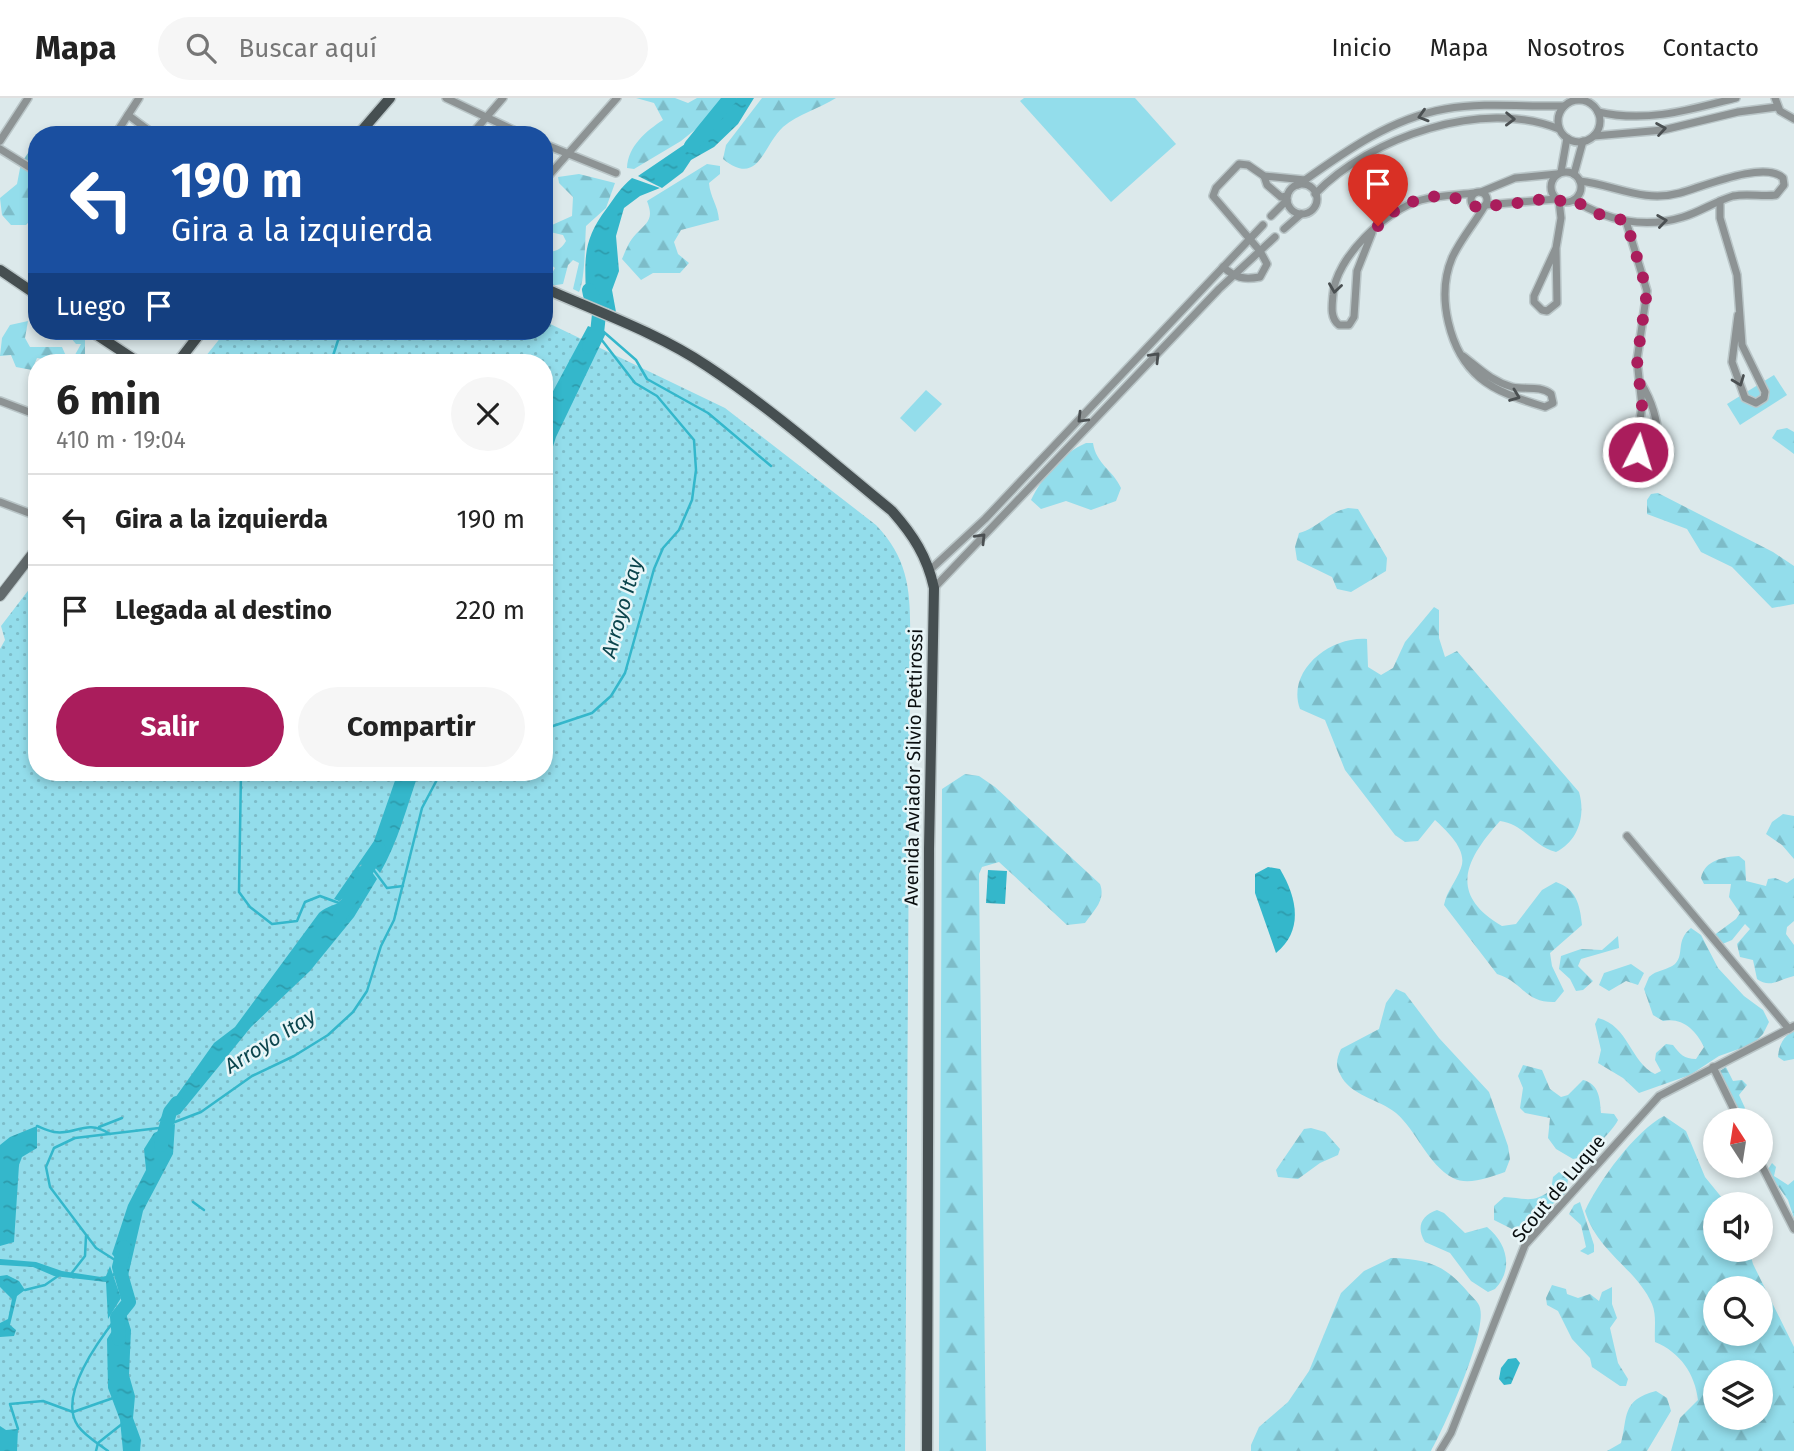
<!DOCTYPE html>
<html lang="es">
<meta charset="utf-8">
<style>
body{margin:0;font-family:"Fira Sans",sans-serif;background:#f6f6f6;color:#222;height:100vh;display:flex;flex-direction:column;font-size:26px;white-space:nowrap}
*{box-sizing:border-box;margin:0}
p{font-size:23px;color:#767676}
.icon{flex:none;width:38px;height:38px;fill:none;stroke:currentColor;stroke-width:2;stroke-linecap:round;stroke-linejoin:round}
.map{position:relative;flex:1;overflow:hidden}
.sheet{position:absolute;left:28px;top:256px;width:525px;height:427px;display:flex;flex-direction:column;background:#fff;border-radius:28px;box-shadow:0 4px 10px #0003}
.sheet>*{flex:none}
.hud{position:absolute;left:28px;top:28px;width:525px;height:214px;border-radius:28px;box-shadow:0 4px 10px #0003;background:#1a4fa0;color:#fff;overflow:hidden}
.needle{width:46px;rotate:348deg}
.fabs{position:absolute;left:1703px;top:1010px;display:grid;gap:14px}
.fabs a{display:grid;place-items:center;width:70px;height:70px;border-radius:50%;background:#fff;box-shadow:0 4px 10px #0003;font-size:35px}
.pin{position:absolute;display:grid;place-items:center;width:60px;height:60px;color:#fff;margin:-72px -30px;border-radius:50% 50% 50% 0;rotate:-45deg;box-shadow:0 0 7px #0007}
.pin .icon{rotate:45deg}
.me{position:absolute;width:77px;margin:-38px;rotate:5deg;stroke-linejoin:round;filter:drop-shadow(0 0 5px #0008)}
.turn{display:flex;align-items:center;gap:24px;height:147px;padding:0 28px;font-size:32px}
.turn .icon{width:91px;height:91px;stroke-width:2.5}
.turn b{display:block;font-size:49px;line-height:60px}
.then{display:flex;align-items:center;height:66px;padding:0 28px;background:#0003;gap:14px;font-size:26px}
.round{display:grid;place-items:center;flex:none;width:74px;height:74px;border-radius:37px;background:#f6f6f6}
.summary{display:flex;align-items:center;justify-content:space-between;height:119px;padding:0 28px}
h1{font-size:42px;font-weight:700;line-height:52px}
.action{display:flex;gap:14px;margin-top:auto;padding:14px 28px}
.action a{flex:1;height:80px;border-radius:42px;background:#aa1d5c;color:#fff;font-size:28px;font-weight:700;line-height:80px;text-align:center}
.action a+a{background:#f6f6f6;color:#222}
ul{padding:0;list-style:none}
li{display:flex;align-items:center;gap:21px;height:91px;padding:0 28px;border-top:2px solid #e0e0e0}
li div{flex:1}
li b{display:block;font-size:26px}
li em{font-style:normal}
header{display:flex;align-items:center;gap:42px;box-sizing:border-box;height:98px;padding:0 35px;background:#fff;border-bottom:2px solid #e0e0e0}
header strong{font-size:33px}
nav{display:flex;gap:38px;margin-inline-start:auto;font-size:24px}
.search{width:490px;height:63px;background:#f6f6f6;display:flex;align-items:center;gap:18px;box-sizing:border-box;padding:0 24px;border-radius:38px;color:#767676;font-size:26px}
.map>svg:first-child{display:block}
.grass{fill:url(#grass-dots)}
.forest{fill:url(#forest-firs);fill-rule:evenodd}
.pitch{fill:#93ddeb}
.water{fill:url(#water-ripples)}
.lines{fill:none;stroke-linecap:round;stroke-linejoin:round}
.stream{stroke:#34b7cb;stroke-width:2.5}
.river{stroke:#34b7cb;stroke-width:14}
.street-casing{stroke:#bac6c8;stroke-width:10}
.secondary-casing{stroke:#bac6c8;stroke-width:12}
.primary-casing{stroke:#bac6c8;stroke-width:13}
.street{stroke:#8d9394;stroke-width:7}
.secondary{stroke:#636b6d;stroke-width:10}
.primary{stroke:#464f51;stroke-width:10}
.oneway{stroke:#4b5052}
.route{stroke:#aa1d5c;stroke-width:12;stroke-dasharray:0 21.6}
.labels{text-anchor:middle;stroke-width:5;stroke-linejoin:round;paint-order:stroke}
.street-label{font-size:19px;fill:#090e0f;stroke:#e9f6f8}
.water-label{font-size:21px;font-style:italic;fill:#0c454d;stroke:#e9f6f8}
</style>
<header>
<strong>Mapa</strong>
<div class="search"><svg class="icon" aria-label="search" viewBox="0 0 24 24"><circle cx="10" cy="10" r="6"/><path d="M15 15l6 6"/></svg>Buscar aquí</div>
<nav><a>Inicio</a><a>Mapa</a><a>Nosotros</a><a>Contacto</a></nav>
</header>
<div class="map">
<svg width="1794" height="1353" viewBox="0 0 1794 1353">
<defs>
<pattern id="grass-dots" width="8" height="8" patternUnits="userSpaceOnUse" patternTransform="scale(1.75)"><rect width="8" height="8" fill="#93ddeb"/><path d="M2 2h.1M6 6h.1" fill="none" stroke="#7dbcc8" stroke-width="1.8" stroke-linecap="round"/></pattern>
<pattern id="forest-firs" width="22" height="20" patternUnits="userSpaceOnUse" patternTransform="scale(1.75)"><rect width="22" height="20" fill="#93ddeb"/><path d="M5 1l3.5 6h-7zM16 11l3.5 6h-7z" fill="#7dbcc8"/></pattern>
<pattern id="water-ripples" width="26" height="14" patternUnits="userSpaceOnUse" patternTransform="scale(1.75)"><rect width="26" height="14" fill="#34b7cb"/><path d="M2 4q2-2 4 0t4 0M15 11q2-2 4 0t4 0" fill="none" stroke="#2d9cad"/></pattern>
</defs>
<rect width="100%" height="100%" fill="#dce9eb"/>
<path class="grass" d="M544,223L725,310L876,427C918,470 909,515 910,570L905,1353H0V551L5,542L1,528L37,481V674H544V264H201L226,233H544Z"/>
<g class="forest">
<path d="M636,0H675L688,5L697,0H726L707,22L681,43L634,71L627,70C628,48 646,33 663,22L654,5Z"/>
<path d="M762,0H836C819,11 798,16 783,29C763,47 759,90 723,61L726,47Z"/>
<polygon points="37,42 37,114 26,127 11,127 2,117 0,100 17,86 21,65"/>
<path d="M707,66L720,68V76L709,85C710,99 718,107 719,122L681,132L674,144L678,156L689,165L680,175H653L641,182L622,161C626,152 629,143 636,136C648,124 654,121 647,103Z"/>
<path d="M579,76L615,85L606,110L586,128C585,143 585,183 579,194L573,191L579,165L573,162L568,167L563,186L549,188L548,182L555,170L544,161V154C555,154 561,152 566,143L563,137L550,134L552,127L572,118L573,99L559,85L558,79Z"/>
<polygon points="28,223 25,240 30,249 62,249 66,258 65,264 37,260 32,272 16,269 11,257 0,258 2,240 10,227"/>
<polygon points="65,233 85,233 85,264 71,264 81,246 76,246"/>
<polygon points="1787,330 1794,334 1794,356 1772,340 1777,332"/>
<path d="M1086,345H1093C1096,366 1113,372 1121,390L1116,403L1091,412L1066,403L1041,411L1031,402C1043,378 1061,356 1086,345Z"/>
<polygon points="1658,395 1773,454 1794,468 1794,506 1772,510 1732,469 1701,454 1687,431 1647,416 1647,402 1651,396"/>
<path d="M1348,410L1358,411L1387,460L1386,473L1351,494L1337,491L1332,479L1297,462L1295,449L1299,435C1318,430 1328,414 1348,410Z"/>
<path d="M1434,509L1439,512V540L1445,559L1457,553L1579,694C1586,718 1578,743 1556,754C1533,748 1524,726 1500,723C1465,762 1448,796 1502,828L1516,826L1542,792L1556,784C1576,791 1580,806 1582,827L1550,855L1552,868L1564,893L1555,904C1525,905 1523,884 1497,876L1444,807C1447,792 1456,784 1461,770C1468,752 1447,733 1435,722L1418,743L1405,744L1395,737L1345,672L1325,622L1300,611C1286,573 1330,538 1367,541L1368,569L1381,577L1393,570L1405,544Z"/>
<path d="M965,676L979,678L995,689L1100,786C1106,802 1094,812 1085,825L1067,827L999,764L982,769L979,776L986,1353H939L942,691Z"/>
<polygon points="1783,716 1794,718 1794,761 1782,747 1766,736 1772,724"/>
<path d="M1739,758L1745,763L1746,783L1766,788L1768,781L1775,780L1787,785L1794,780V823L1787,829L1786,836L1794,847V878C1780,881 1770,891 1757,881L1753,862L1740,859L1737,846L1750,831L1745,826L1732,842L1720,847L1713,838L1736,821L1740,815L1729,799L1731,786H1704L1701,780C1705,762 1723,759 1739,758Z"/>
<path d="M1691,830L1701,837L1718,870L1744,898L1763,912L1769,924L1763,936L1753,946L1719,958L1690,977L1639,995L1623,980L1598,965L1601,952L1595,926L1598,920C1629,928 1630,964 1655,976L1661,973L1655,962L1656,955L1666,946L1673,947C1680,956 1684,961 1696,961L1704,949C1696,932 1682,919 1663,923L1653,917L1644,891L1649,879C1656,872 1668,872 1675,866C1685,856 1675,843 1691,830Z"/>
<polygon points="1618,838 1619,850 1581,861 1578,868 1593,883 1583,892 1576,893 1570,881 1559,871 1561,858 1581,851 1602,852"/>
<polygon points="1631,866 1644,875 1638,887 1626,883 1609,893 1599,887 1604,875"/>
<path d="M1396,891L1405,895L1439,940L1489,994L1508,1048L1510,1061L1505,1074C1490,1079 1468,1088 1453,1080C1427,1066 1417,1033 1396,1015C1379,1001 1350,998 1340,976C1335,967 1337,960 1341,951L1379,931L1386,905Z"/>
<path d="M1794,933V961L1784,963L1778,959C1779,947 1783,938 1794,933Z"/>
<path d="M1523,967L1542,972L1550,991L1561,999L1568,997L1583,982C1599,986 1600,1000 1601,1015L1614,1016L1618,1022C1613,1033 1586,1060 1573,1061L1556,1051L1548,1040L1550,1020L1525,1015L1520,1010L1523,990L1518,978Z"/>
<polygon points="1726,969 1733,983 1742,982 1747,987 1739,997 1745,1010 1741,1018 1736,1015 1735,1006 1718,974"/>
<path d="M1664,1018L1686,1033L1705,1079L1727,1106H1715V1152H1749L1753,1166L1794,1249V1353H1671L1680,1320L1698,1302C1695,1276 1680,1254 1655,1244C1654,1231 1657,1218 1652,1206C1637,1171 1597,1154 1585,1113C1598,1084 1636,1032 1664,1018ZM1715,1190H1760V1236H1715ZM1715,1274H1760V1320H1715Z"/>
<polygon points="1311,1030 1325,1034 1340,1051 1338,1057 1320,1065 1298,1081 1278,1079 1276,1072 1304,1031"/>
<polygon points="1772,1065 1776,1069 1774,1078 1788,1087 1794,1082 1794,1120 1788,1102 1767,1073"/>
<path d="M1559,1074L1568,1081L1566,1095L1525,1129L1512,1131L1494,1122V1108L1504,1099C1525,1100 1533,1106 1551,1092L1553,1079Z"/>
<polygon points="1580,1104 1594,1147 1594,1154 1588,1157 1580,1153 1586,1149 1581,1127 1569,1116 1574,1107"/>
<path d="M1437,1112L1444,1115L1465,1135L1487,1129C1507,1145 1514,1171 1495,1191L1488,1194L1471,1183L1450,1155L1425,1144C1416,1130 1421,1117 1437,1112Z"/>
<path d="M1391,1160C1426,1161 1444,1166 1467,1193C1471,1198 1479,1204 1480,1210C1487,1235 1445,1328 1431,1353H1251V1347L1259,1329L1288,1304L1309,1273L1341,1195L1364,1173Z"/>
<polygon points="1552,1187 1566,1191 1567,1196 1578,1200 1590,1196 1599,1203 1602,1194 1612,1189 1612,1206 1617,1220 1610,1230 1618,1265 1628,1281 1626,1288 1620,1288 1592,1269 1590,1260 1572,1241 1558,1213 1547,1207 1546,1200"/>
<path d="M1656,1293L1667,1300L1671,1313L1647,1353H1607L1621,1345C1628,1319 1621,1302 1656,1293Z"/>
</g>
<g class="pitch">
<polygon points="1024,0 1135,0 1176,46 1111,104 1020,3"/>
<polygon points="1774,277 1787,297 1740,327 1727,306"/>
<polygon points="926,292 942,306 915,334 900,320"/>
</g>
<g class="water">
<polygon points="737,0 754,0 738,26 714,49 691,62 683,74 662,90 638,78 716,25"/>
<path d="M632,80L660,90L640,98L624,110L616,138L619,173L612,192L616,214L586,200C585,160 582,143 607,110C615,99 621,89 632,80Z"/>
<polygon points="588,228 606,235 556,339 550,358 544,356 544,310"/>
<path d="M398,674H419C407,708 398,744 380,775L371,765L360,767L351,795L339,803L334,801L374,743Z"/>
<path d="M1268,769L1280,771C1297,800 1304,832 1276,855L1255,795V776Z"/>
<path d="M369,770L377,781L354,819L310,873L251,929L180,1016L158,1024L214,945L235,929L319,815C344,796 357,815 361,773Z"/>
<polygon points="988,772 1007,773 1005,806 986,805"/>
<polygon points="175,1026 173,1056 143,1113 127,1182 121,1167 112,1156 128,1107 146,1072 144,1051 154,1035"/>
<polygon points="37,1028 37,1050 22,1059 19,1067 14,1144 0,1148 0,1047 10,1039"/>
<polygon points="0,1161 36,1164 62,1173 101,1179 106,1178 110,1168 121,1200 108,1221 106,1184 54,1178 33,1169 0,1167"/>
<polygon points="7,1177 19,1183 25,1192 17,1198 10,1227 16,1232 14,1238 0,1239 0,1225 8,1221 12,1201 0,1189 0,1178"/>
<polygon points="125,1212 131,1232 129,1277 135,1298 133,1320 141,1342 140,1353 123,1353 120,1322 108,1290 107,1241"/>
<polygon points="1516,1260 1520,1265 1511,1286 1504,1287 1499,1281 1501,1270 1508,1261"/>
<polygon points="0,1328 6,1332 18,1331 17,1353 0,1353"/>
</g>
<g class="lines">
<g class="stream">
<polyline points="597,228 636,262 647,281 708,315 771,368"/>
<polyline points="331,264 341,233"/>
<polyline points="544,631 592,615 611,598 625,575 654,471 663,450 679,432 692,402 696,372 694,342 657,298 635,285 601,241"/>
<polyline points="241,674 239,794 250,809 272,826 297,823 305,804 320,798 339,805 356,794 359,770 370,767 387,790 403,788"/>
<path d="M37,1028C42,1030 48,1033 54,1034C76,1038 85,1020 110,1036"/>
<polyline points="99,1029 122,1020"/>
<polyline points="193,1104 204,1112"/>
<polyline points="119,1169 115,1162 96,1150 50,1089 46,1069 54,1050 75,1040 159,1030 201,1014 252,978 294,958 328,937 353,914 367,893 381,848 394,822 422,710 441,674"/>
<polyline points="71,1176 85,1158 86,1138"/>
<polyline points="113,1177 120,1171"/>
<polyline points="25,1192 45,1187 58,1178"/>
<polyline points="18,1331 10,1306 43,1303 73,1314 116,1299"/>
<polyline points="96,1353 98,1345 122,1326"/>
<path d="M108,1353C99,1346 85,1338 78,1328C57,1298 99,1242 117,1219"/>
</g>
<g class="river">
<polyline points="691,48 730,0"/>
<polyline points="589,192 590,197 600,207 597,235 589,249"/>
<polyline points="340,818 379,751"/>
<polyline points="161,1047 170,1014 177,1005"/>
<polyline points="119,1241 117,1219 129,1204 119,1169 124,1149"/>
</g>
<defs>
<g id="street">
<polyline points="446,0 524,37"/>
<polyline points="1775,0 1780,13 1794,21"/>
<circle cx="1579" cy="23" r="21"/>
<path d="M1598,14C1647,25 1689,12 1736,0"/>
<polyline points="128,17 155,37"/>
<polyline points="115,37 139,0"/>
<polyline points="471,37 503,0"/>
<polyline points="1594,38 1663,32 1738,14 1777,9"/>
<polyline points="0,43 28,0"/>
<polyline points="544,46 616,75"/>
<polyline points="0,51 37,74"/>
<circle cx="1566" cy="89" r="15"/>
<polyline points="1561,74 1567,40"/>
<polyline points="1574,76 1583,43"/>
<polyline points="1264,78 1267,87 1281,99 1287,98"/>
<polyline points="544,83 617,0"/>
<circle cx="1302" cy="101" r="15"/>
<path d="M1298,87C1343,55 1389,21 1445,11C1485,4 1524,9 1564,8"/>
<circle cx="1479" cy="102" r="8"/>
<polyline points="1481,94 1515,80 1557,76"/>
<path d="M1315,96C1370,39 1483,0 1559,31"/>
<path d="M1574,102C1607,123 1645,131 1683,119C1700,114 1716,103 1733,98C1748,95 1762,99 1776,97L1784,87L1783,80C1765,62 1702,89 1680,95C1643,105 1615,87 1580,83"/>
<polyline points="1720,103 1720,120 1737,177 1742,247 1765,294 1764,300 1756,305 1745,300 1732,264 1738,217"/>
<polyline points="1486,107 1556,101"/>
<polyline points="1271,118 1287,102"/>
<path d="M1626,123L1647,193L1637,262L1642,308L1636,348L1638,354L1648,358L1657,352C1660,329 1653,305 1641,285"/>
<polyline points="1284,131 1301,116"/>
<path d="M1372,135L1357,173L1354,219L1349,227H1339C1330,220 1332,208 1333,197C1335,160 1386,112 1421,102C1438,97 1457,97 1475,95"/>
<polyline points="1556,150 1534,198 1534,204 1542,212 1547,213 1557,205 1556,150 1561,120 1559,103"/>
<path d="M1223,169C1236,180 1243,182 1260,179L1267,166L1260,153L1213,98L1216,90L1239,66L1248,67L1264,78L1305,82"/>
<path d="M1463,258C1479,270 1491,283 1512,289C1525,292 1540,287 1551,296L1553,305L1545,309C1523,302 1498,295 1480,280C1449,254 1436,198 1452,160C1460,142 1474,126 1484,109"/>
<polyline points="0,303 37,317"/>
<polyline points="0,404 37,418"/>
<polyline points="930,472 985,421 1263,127"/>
<polyline points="934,490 1219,191 1275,139"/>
<polyline points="1627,738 1789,931"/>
<polyline points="1713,969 1739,1022"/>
<polyline points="1760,1064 1794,1131"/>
<polyline points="1440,1353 1451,1335 1525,1147 1659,998 1794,928"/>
</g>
<polyline id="secondary" points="0,498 37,450"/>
<g id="primary">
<polyline points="358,37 390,0"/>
<polyline points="0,172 37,197"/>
<path d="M544,190C598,214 658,235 707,268C772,311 832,364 892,413C913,437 927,458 934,490L929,751L927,1353"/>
<polyline points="91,233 138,264"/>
<polyline points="178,264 202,233"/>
</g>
</defs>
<use href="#street" class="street-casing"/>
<use href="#secondary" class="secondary-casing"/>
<use href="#primary" class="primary-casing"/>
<use href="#street" class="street"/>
<use href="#secondary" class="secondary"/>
<use href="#primary" class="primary"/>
</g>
<defs><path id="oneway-chevron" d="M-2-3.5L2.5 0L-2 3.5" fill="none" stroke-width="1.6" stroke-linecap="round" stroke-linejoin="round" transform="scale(1.75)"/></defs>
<g class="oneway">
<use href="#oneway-chevron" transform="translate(1423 18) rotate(163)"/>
<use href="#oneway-chevron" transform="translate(1510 21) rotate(1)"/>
<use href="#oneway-chevron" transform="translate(1661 31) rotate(-9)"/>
<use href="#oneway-chevron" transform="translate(1662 123) rotate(-8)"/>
<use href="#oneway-chevron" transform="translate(1335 190) rotate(98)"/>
<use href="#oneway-chevron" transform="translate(1155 259) rotate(-46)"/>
<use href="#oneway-chevron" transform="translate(1739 283) rotate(69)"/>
<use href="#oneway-chevron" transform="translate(1515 298) rotate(21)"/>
<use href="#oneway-chevron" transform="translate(1082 320) rotate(135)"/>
<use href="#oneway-chevron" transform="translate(981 440) rotate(-46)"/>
</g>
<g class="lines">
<path class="route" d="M1378,128C1394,109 1423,95 1449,99C1461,100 1470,108 1481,110L1486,107C1507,109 1527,102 1548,101C1558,101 1564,106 1574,102L1595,115L1626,123L1647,193L1637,262L1642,308L1636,348L1638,354"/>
</g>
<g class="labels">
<g class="street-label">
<text transform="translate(913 669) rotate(-89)" y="7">Avenida Aviador Silvio Pettirossi</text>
<text transform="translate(1558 1090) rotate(-50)" y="7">Scout de Luque</text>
</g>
<g class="water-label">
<text transform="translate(622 510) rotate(-74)" y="7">Arroyo Itay</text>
<text transform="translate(270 943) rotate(-32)" y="7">Arroyo Itay</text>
</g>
</g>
</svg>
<div class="fabs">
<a><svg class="needle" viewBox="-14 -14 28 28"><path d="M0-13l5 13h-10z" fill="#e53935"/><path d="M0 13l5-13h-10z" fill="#767676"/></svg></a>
<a><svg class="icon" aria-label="sound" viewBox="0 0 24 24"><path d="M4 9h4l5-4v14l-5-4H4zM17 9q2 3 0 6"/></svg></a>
<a><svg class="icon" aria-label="search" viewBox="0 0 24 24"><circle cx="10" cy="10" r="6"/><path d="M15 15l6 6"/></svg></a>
<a><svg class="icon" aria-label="layers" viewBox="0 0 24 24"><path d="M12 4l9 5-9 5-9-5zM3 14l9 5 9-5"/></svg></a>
</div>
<div class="pin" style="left:1378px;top:128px;background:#d93025"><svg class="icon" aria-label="arrive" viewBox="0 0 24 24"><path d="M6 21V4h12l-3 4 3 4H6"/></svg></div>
<svg class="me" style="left:1638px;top:354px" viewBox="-20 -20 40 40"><circle r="17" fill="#aa1d5c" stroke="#fff" stroke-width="3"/><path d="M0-11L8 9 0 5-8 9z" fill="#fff"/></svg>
<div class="hud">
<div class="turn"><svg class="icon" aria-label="left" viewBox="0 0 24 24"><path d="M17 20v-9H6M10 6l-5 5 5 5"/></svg><div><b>190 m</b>Gira a la izquierda</div></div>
<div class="then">Luego<svg class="icon" aria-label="arrive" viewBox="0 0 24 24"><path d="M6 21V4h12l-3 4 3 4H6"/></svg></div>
</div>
<section class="sheet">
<div class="summary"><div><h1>6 min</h1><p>410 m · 19:04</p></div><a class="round"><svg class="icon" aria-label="close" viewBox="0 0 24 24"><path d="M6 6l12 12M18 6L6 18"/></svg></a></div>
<ul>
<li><svg class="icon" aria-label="left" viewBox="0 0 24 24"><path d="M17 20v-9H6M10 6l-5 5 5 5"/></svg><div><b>Gira a la izquierda</b></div><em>190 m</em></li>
<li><svg class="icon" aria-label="arrive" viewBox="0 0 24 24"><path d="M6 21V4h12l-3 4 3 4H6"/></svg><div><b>Llegada al destino</b></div><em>220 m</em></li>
</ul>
<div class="action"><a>Salir</a><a>Compartir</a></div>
</section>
</div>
